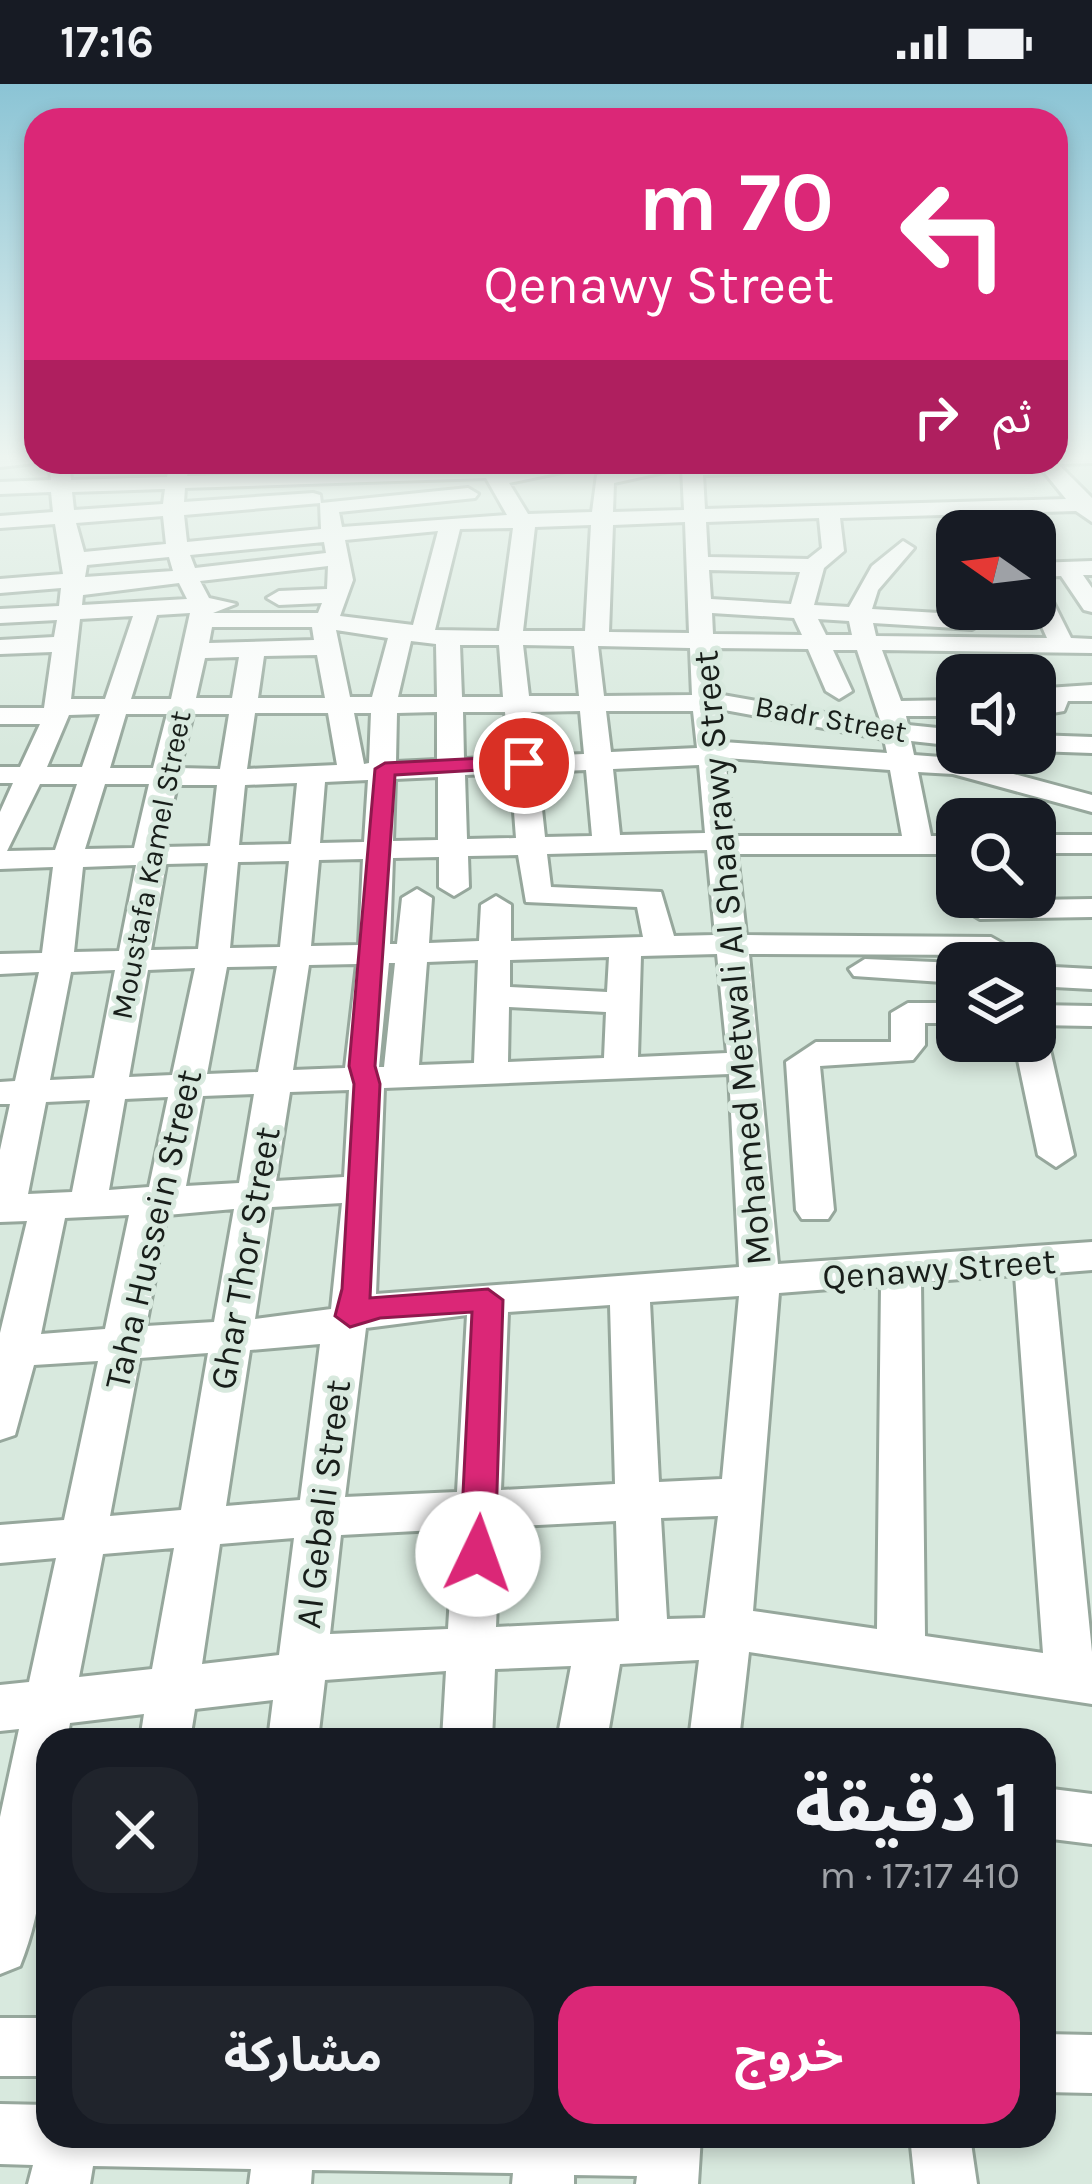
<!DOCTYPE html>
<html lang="ar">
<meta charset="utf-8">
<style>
body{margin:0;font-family:Karla,"Noto Sans Arabic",sans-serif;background:#20242c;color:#f1f3f6;direction:rtl;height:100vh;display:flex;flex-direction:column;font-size:45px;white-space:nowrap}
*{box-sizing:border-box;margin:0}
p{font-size:39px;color:#9ea1a6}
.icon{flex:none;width:66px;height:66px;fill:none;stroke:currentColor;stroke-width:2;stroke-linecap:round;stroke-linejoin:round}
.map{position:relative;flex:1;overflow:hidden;direction:ltr}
.panel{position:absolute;left:36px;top:1644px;width:1020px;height:420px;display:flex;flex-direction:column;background:#171b24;border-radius:36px;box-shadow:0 6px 18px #0003;direction:rtl}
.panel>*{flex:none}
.hud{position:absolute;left:24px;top:24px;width:1044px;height:366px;border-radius:36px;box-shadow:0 6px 18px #0003;direction:rtl;background:#db2777;color:#fff;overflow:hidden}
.needle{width:78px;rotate:284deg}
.controls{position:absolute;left:936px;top:426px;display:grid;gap:24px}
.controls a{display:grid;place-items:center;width:120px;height:120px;border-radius:24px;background:#171b24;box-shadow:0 6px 18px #0003;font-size:60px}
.pin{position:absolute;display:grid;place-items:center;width:102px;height:102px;color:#fff;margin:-51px;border:6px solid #fff;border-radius:50%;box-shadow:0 3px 12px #0007}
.me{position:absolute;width:132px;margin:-66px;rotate:3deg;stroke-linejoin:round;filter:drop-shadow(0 0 9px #0008)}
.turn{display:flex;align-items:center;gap:42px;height:252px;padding:0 36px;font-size:54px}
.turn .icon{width:156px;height:156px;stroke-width:2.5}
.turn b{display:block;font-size:84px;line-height:102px}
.then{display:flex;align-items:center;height:114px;padding:0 36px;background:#0003;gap:24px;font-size:45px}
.round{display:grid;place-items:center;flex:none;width:126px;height:126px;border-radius:36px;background:#20242c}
.headline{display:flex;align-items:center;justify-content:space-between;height:204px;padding:0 36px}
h1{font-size:72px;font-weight:700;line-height:90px}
.primary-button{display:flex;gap:24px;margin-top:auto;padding:24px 36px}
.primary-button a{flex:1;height:138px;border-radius:36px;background:#db2777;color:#fff;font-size:48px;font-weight:700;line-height:138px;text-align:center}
.primary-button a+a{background:#20242c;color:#f1f3f6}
.status{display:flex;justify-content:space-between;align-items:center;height:84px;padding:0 60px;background:#171b24;direction:ltr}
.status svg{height:33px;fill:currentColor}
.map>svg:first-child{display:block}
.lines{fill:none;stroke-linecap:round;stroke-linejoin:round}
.minor-casing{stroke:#96a79c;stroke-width:6}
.minor{fill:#fff;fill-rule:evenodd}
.route{fill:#db2777;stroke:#8e194d;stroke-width:3}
.labels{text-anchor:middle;stroke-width:10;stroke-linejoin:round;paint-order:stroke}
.far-street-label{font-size:30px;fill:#181e1a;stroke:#d8e9de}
.street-label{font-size:36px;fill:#181e1a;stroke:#d8e9de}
</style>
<div class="status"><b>17:16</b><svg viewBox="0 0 49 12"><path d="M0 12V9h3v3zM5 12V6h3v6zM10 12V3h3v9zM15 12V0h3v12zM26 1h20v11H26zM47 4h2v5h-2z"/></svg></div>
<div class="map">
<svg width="1092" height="2100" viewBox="0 0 1092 2100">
<rect width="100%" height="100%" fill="#d8e9de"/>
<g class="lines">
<defs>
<g id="minor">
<polygon points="0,372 36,372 36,378 44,378 0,383"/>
<path d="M1056,372H1092V379L1058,380L1092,414V438L1076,427L840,434L844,467L824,484L814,521L849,523L872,482L903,457L914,464L878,506L872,525L972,531L984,538L972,545L873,539L876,552L1047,554L1034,525L1035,496L1043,498L1071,554L1092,555V569L882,566L901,617L957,616V632H906L908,641L957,646V662L911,657L914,671L954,674L1092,711V728L953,690L918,688L931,752H957V770H737L746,851L991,853L1007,862L991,871L749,870L778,1180L1092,1158V1186L1054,1189L1092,1568V1620L749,1568L739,1656H689L699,1576L620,1580L607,1656H557L571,1582L495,1585L492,1656H442L446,1587L325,1596L318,1656H268L273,1616L195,1625L190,1656H140L144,1630L70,1639L67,1656H48C48,1731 49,1811 20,1882L0,1890V1733L19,1645L0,1647V1601L29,1598L56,1474L0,1479V1441L64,1436L98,1277L34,1281L15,1351L0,1356V1249L27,1137L0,1138V1066L10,1020H0V998L15,997L39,888L0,890V870L42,869L53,783L0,785V728L13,699H0V683H20L40,640H0V624H44L52,568L0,570V556L54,553L57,536L0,539V525L59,522L61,504L0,509V495L63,490L55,440L0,444V432L53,428L51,408L0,410V398L51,396L49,378H69L71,396L167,393L170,378H190L187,392L493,382L503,388L563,378H609L509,399L528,430L592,428L597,391L655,378H937L927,384L703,391L705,425L1066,415L1036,378H1056ZM682,384L684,426L613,428L614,399ZM486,394L507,431L342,443L339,428L475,414L478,410L468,404L321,419L320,411L313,409L184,418L185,404ZM165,405L163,420L74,426L72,408ZM320,419L321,445L187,458L184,431ZM163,432L166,460L84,468L76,439ZM819,434L822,464L808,475L708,473L706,438ZM685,438L689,549L609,548L613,441ZM591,441L585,547H523L535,443ZM513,444L499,547L435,546L460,445ZM438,447L413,541L340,532L353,496L345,456ZM324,458L326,469L195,484L190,471ZM169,473L173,487L85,493L87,481ZM328,482L327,505L279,507L267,514L279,521L322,519L318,529H213L236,520L209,514L200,497ZM709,486L800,488L791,520L711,515ZM179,499L187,515L82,521L83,511ZM190,529L171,615H131L157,531ZM712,529L794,534L802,551L713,550ZM133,532L105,615H71L80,535ZM818,535L849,537L852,551H826ZM212,543H312L314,556L209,559ZM336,546L388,554L372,613H350ZM411,557L436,560L437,613H398ZM460,561H499L503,613H462ZM523,561L574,562L579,612H529ZM598,562L690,564L692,611L604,612ZM714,564L808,565L826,607L839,615L852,607L833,566H857L881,639L717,610ZM317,571L325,614H258L264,572ZM239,573L232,614H196L205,574ZM719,625L884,655L887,669L723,658ZM580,627L584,670L536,672L531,628ZM606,627H693L697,664L611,668ZM437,628V676L396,678L397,629ZM463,628H505L509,673L464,675ZM255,629H328L337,681L247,685ZM354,629H371L369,679L364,680ZM100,630L82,683H47L69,631ZM126,630H167L153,684H110ZM193,630H229L220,685L180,684ZM725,674L890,686L902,752H734ZM699,681L705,749L620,751L613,685ZM586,686L592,752L545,753L538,688ZM511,689L516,754L467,755L465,691ZM438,693V756L393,757L395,695ZM368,696L364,758L320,759L325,698ZM297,699L291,760L239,761L245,701ZM40,700H77L55,766L7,767ZM105,700H149L134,764L85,765ZM177,701H217L210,762L163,763ZM707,766L715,851L674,852L661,808L551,803L547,770ZM518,771L526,818L637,823L643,853L511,857V821L496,812L481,821L479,857L429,859L432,814L417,805L402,814L397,860H390L393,774L439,773V803L454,812L469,803L468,772ZM363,775L359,861L311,862L319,776ZM289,777L280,863L230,864L238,778ZM208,779L198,865L151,866L166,780ZM136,781L119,867L74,868L83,783ZM717,870L727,969L638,973L641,872ZM609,873L607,908L510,903V876ZM478,876L474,979L419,981L427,878ZM389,879H395L384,983H379ZM357,880L345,984L293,986L309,881ZM277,882L258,988L207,990L227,883ZM195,884L172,991L129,993L148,886ZM115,886L94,994L50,996L71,888ZM509,923L606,928L604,974L508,978ZM729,990L739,1183L376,1210L384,1004ZM349,1006L344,1093L276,1097L290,1008ZM254,1010L239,1099L186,1102L203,1012ZM168,1013L149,1103L109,1106L125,1015ZM90,1016L72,1108L28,1110L46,1018ZM342,1119L331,1225L255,1235L272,1123ZM234,1125L214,1238L146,1242L167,1131ZM129,1131L105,1245L41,1250L65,1134ZM1015,1191L1043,1569L925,1552L921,1198ZM881,1201L877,1545L753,1527L779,1209ZM739,1212L722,1395L659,1398L650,1218ZM610,1221L615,1400L501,1406L508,1228ZM467,1231L457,1408L345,1413L366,1244ZM320,1260L300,1416L226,1422L250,1266ZM208,1269L181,1426L110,1432L140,1274ZM718,1432L705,1534L667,1535L661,1434ZM616,1437L619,1537L496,1543L500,1443ZM454,1445L448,1545L330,1550L341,1451ZM294,1454L279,1571L202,1580L220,1460ZM174,1464L152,1585L79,1593L103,1470Z"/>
<polygon points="1092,477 1092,491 1083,491 1092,504 1092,528 1084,526 1061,492 1035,493 1035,479"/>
<polygon points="1092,601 1092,617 1068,617 1064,627 1035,632 1035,616 1043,616 1047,604"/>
<polygon points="1035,651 1092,653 1092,669 1035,667"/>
<rect x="1035" y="751" width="57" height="18"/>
<polygon points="1092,815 1092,833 980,835 965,826 980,817"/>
<polygon points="865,875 957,879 957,899 854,892 849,885"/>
<polygon points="1035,882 1092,885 1092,905 1035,902"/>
<polygon points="908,919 957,919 957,939 925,939 925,961 913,976 820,982 834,1126 828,1135 802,1135 796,1126 786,978 816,958 891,958 891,929"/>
<polygon points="1035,921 1092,922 1092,942 1035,941"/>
<polygon points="1035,948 1048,957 1074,1071 1056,1083 1038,1071 1014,957 1035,957"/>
<polygon points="1044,1704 1092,1710 1092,1760 1044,1754"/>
<rect x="0" y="1934" width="48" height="58"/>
<polygon points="1044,1950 1092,1951 1092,2009 1044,2008"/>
<polygon points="0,2020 48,2021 48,2052 701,2052 698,2100 636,2100 637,2092 574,2091 574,2100 512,2100 513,2089 312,2086 311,2100 249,2100 251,2085 93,2082 90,2100 28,2100 33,2081 0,2080"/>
<polygon points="910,2052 970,2052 977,2100 915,2100"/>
</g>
</defs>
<use href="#minor" class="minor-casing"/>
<use href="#minor" class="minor"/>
</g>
<linearGradient id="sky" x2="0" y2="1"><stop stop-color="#8bc4d5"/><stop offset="0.56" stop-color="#edf5f0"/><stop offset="1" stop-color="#edf5f0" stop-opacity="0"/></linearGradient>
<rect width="1092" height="666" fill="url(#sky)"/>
<polygon class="route" points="524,672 531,674 531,683 395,691 375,982 380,1000 370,1214 488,1205 503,1216 495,1470 490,1480 478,1485 465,1480 460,1470 472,1228 380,1234 350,1243 335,1232 342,1205 354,1000 349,982 375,685 385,679"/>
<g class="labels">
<g class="far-street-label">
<text transform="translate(831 635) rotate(10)" y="10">Badr Street</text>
<text transform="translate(151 781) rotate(-79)" y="10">Moustafa Kamel Street</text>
</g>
<g class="street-label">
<text transform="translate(731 874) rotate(-95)" y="13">Mohamed Metwali Al Shaarawy Street</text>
<text transform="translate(152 1145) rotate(-77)" y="13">Taha Hussein Street</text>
<text transform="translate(244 1174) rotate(-80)" y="13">Ghar Thor Street</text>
<text transform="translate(939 1184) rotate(-4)" y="13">Qenawy Street</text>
<text transform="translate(322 1420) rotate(-83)" y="13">Al Gebali Street</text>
</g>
</g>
</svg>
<div class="controls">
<a><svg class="needle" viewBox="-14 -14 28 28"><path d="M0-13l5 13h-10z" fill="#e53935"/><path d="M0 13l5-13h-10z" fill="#9ea1a6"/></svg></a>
<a><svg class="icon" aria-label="sound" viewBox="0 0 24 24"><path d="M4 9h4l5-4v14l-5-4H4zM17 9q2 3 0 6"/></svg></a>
<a><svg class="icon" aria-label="search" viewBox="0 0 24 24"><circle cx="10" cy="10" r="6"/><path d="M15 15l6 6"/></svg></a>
<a><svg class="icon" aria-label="layers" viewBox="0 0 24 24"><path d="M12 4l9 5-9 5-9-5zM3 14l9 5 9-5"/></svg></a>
</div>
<div class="pin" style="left:524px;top:679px;background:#d93025"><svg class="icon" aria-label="arrive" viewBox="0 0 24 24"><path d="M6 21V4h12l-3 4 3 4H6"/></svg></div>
<svg class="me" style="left:478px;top:1470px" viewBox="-20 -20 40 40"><circle r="19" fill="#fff"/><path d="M0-13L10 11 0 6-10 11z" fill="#db2777"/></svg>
<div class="hud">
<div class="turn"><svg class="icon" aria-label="left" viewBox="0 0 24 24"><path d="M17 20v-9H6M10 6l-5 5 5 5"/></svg><div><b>70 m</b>Qenawy Street</div></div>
<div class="then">ثم<svg class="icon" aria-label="right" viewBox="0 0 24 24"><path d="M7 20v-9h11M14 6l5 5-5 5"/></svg></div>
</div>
<section class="panel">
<div class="headline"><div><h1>1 دقيقة</h1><p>410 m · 17:17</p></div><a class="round"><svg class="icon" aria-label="close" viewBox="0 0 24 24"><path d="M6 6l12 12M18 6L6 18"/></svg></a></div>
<div class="primary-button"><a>خروج</a><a>مشاركة</a></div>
</section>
</div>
